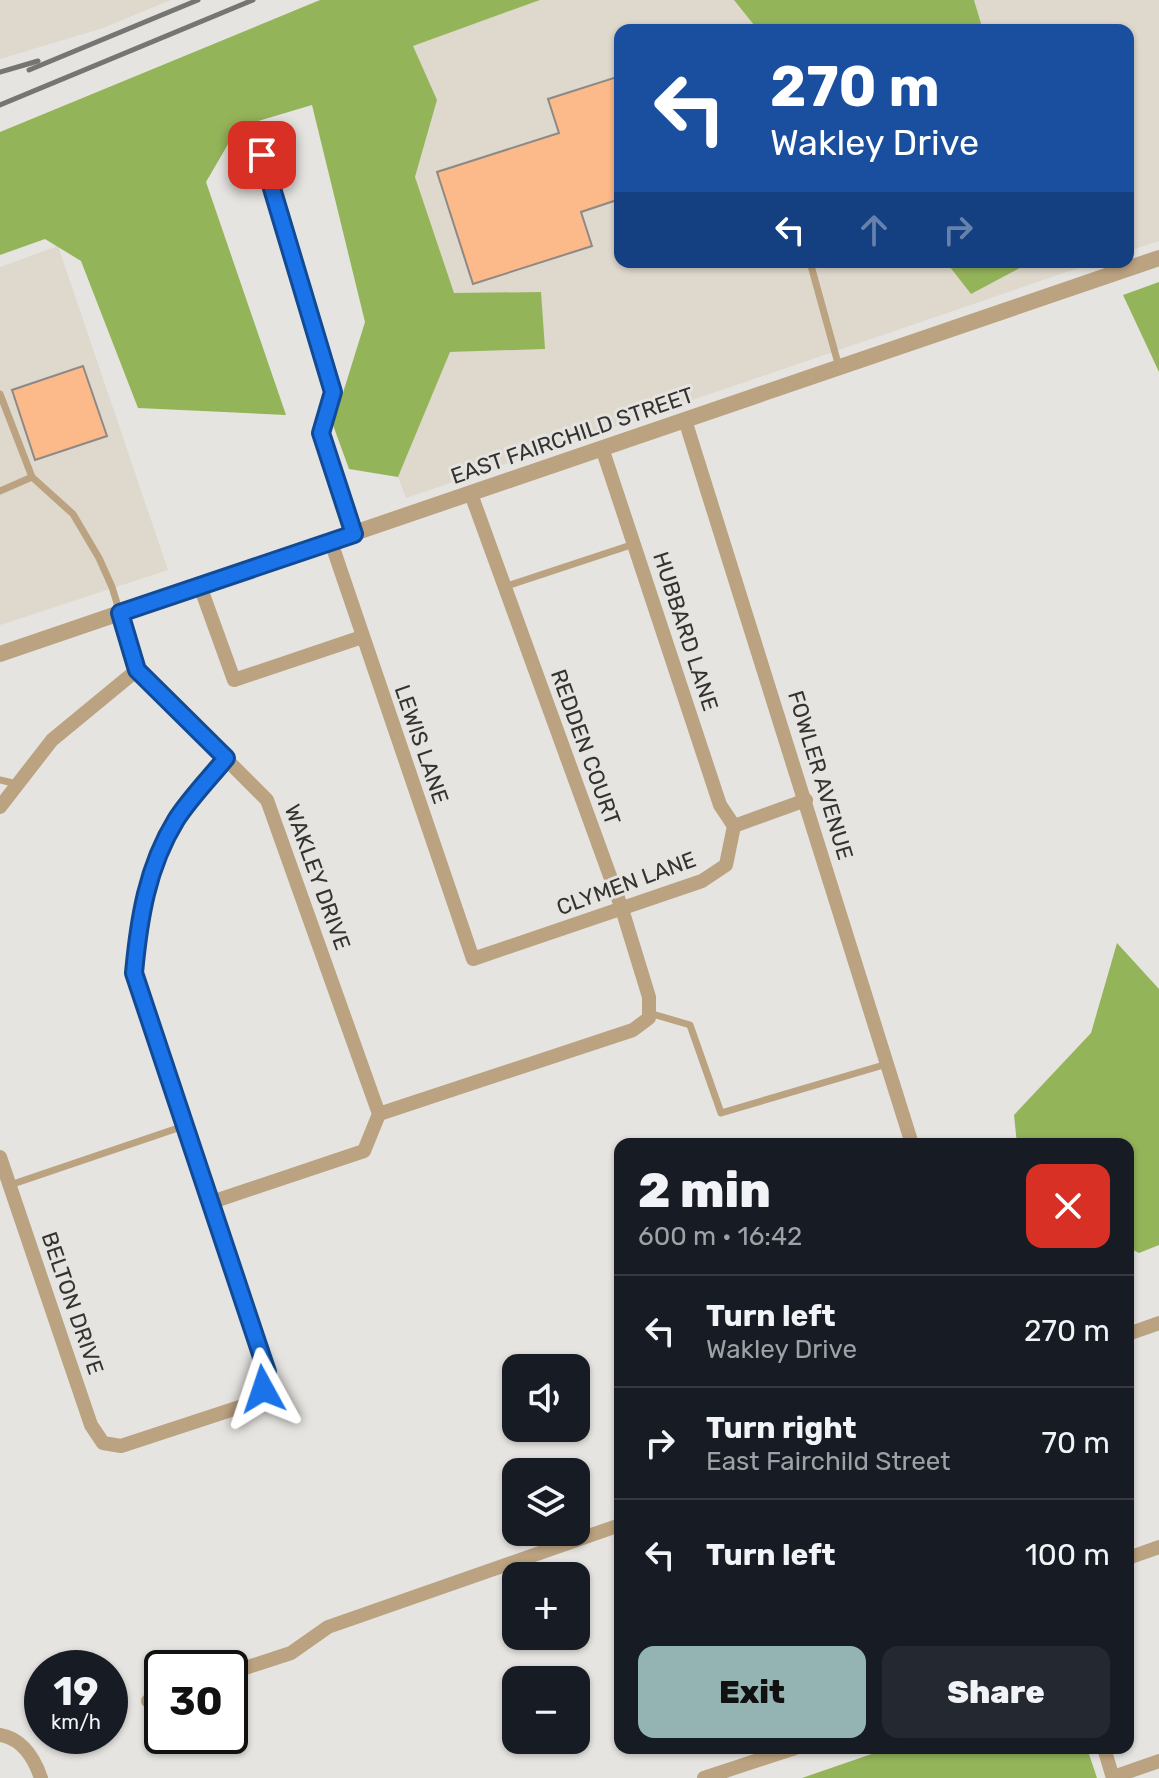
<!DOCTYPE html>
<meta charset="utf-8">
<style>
body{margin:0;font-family:Rubik,sans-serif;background:#242831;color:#f1f3f6;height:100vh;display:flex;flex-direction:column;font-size:30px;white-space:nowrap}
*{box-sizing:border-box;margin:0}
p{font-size:26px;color:#9ea1a6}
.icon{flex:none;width:44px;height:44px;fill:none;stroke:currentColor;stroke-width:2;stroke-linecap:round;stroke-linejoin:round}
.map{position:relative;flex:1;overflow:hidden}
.details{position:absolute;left:614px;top:1138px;width:520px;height:616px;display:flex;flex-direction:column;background:#171b24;border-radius:16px;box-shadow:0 2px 6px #0004}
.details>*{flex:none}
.banner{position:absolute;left:614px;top:24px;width:520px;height:244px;border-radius:16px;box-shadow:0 2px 6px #0004;background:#1a4fa0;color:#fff;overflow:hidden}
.controls{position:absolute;left:502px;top:1354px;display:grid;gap:16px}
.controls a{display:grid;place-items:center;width:88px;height:88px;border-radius:16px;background:#171b24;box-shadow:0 2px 6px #0004;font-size:40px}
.speed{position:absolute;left:24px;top:1650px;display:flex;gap:16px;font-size:40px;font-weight:700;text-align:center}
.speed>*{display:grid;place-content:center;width:104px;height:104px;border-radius:50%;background:#171b24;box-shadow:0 2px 6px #0004;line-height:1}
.speed small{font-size:20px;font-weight:400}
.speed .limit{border:4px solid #111;border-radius:12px;background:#fff;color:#111}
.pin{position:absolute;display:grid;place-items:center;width:68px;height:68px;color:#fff;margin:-34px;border-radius:16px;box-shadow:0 4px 12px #0006}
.me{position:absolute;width:88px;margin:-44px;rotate:355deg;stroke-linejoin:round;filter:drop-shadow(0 0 6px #0008)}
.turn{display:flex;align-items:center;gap:28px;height:168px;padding:0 24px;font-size:36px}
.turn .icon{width:104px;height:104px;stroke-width:2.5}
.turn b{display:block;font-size:56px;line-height:68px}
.lanes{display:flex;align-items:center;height:76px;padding:0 24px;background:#0003;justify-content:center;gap:40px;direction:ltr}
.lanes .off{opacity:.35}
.round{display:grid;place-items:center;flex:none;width:84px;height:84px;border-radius:16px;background:#242831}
.headline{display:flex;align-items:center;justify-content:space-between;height:136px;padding:0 24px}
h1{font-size:48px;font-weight:800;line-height:60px}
.primary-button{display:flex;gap:16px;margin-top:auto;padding:16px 24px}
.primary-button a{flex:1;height:92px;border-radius:16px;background:#93b4b2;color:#111;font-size:32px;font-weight:800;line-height:92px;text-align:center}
.primary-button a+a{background:#242831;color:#f1f3f6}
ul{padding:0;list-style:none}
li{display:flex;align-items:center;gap:24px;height:112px;padding:0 24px;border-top:2px solid #363941}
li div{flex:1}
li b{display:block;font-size:30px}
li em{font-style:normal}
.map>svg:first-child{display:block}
.built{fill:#ded8cd}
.forest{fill:#94b45a}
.building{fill:#fcba8b;stroke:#8d8986;stroke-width:2}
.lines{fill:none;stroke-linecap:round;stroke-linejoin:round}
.service{stroke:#bba280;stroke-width:7}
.minor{stroke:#bba280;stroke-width:14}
.tertiary{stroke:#bba280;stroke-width:16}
.rail{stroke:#767572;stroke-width:5}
.route-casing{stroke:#114b97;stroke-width:20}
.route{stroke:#1a73e8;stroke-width:14}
.labels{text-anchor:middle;stroke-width:6;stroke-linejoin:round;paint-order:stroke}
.street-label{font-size:22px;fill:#333331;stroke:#e6e4e0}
</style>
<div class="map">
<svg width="1159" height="1778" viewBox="0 0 1159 1778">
<rect width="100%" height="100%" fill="#e6e4e0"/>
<g class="built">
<polygon points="0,0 171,0 103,28 0,59"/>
<polygon points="540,0 734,0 758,30 620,30 620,262 946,262 971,294 1031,262 1096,262 406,498 398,477 450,352 544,349 540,292 454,294 415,177 437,100 412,46"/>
<polygon points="974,0 1159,0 1159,241 1128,251 1128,30 983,30"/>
<polygon points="58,246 168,570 0,625 0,267"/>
</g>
<g class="forest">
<polygon points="320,0 540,0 413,46 437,100 415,177 454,293 541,292 545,349 450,352 398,477 349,469 333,425 365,322 312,105 238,127 206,182 286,415 138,408 81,261 45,239 0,255 0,132"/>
<polygon points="734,0 974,0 983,30 758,30"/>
<polygon points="946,262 1031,262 971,294"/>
<polygon points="1159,282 1159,372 1123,295"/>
<polygon points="1117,943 1159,989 1159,1245 1139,1253 1128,1247 1128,1144 1017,1144 1014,1115 1091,1033"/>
<polygon points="889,1748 1005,1748 1013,1751 1021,1748 1087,1748 1097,1778 802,1778"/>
</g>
<g class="building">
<polygon points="620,76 620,199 581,212 592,246 473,284 437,172 559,133 548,99"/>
<polygon points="83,366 107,436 35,460 12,390"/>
</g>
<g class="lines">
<g class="service">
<polyline points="262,155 333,392 321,433 353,531"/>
<polyline points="810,262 839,367"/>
<polyline points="0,394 32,477 73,514 99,558 112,587 120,613"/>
<polyline points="0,491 32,477"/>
<polyline points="504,587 634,544"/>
<polyline points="0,780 17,784"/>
<polyline points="649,1013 690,1025 721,1113 887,1064"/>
<polyline points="10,1185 184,1126"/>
</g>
<g class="minor">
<polyline points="685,420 912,1144"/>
<polyline points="602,448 720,805 734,826"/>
<polyline points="331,542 473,959 702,881 726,865 734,826 806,800"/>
<polyline points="200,586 234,680 362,637"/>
<polyline points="120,613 137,670 267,800 379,1114 364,1151 212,1202"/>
<polyline points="0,807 52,740 137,670"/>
<polyline points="379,1114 633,1030 649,1018 649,997 622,909 471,494"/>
<path d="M0,1157L91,1425L103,1443L121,1446L246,1405L263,1389L267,1372L134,973C139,919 147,867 176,820C190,798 210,778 226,758"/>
<polyline points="1128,1334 1159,1323"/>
<polyline points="1128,1558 1159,1547"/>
<polyline points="230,1673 291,1653 328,1627 620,1525"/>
<polyline points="148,1701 162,1697"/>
<path d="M0,1735C23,1739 34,1758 41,1778"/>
<polyline points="1104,1748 1113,1778"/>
<polyline points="1113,1777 1159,1761"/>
<polyline points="704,1778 795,1748"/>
</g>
<polyline class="tertiary" points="0,654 1159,258"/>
<g class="rail">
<polyline points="29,70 198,0"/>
<polyline points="0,72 38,61"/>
<polyline points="0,105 253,0"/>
</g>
</g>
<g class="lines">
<defs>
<path id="route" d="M262,155L333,392L321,433L354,534L120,613L137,670L226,758C210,778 190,798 176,820C147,867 139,919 134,973L267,1372L263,1389"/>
</defs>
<use href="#route" class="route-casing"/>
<use href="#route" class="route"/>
</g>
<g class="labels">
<g class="street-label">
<text transform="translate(572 435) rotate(-19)" y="8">EAST FAIRCHILD STREET</text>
<text transform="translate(686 631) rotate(72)" y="8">HUBBARD LANE</text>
<text transform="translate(422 744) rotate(71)" y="8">LEWIS LANE</text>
<text transform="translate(586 747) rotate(70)" y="8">REDDEN COURT</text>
<text transform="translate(821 775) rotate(73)" y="8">FOWLER AVENUE</text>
<text transform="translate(318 877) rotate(70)" y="8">WAKLEY DRIVE</text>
<text transform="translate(626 883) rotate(-20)" y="8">CLYMEN LANE</text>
<text transform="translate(73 1303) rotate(71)" y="8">BELTON DRIVE</text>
</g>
</g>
</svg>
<div class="controls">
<a><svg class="icon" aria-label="sound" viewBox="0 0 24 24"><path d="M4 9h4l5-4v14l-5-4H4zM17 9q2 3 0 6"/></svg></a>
<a><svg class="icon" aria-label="layers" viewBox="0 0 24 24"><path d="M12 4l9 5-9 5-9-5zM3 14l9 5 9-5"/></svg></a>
<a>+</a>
<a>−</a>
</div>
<div class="speed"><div>19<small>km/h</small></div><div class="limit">30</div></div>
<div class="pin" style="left:262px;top:155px;background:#d93025"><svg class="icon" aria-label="arrive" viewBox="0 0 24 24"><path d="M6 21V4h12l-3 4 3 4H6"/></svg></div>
<svg class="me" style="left:263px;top:1389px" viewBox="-20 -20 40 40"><path d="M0-17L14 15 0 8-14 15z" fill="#1a73e8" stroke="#fff" stroke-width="4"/></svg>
<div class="banner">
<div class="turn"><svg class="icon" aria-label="left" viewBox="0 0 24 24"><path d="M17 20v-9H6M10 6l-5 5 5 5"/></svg><div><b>270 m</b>Wakley Drive</div></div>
<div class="lanes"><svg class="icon" aria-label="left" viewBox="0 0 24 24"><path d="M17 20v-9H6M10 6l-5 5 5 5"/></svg><svg class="icon off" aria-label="ahead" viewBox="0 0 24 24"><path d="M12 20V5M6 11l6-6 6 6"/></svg><svg class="icon off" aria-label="right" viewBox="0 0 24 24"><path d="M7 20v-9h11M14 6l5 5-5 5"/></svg></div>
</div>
<section class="details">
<div class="headline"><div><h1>2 min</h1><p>600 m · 16:42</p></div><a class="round" style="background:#d93025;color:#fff"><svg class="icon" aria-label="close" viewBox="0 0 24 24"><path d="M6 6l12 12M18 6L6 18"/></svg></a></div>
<ul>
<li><svg class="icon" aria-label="left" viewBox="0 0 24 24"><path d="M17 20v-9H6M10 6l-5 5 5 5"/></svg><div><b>Turn left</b><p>Wakley Drive</p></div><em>270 m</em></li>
<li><svg class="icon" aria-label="right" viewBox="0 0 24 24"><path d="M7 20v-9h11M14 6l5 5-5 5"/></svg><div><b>Turn right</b><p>East Fairchild Street</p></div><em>70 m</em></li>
<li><svg class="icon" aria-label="left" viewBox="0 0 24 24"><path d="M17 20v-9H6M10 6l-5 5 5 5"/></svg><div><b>Turn left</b></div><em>100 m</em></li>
</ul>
<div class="primary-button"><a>Exit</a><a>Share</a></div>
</section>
</div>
